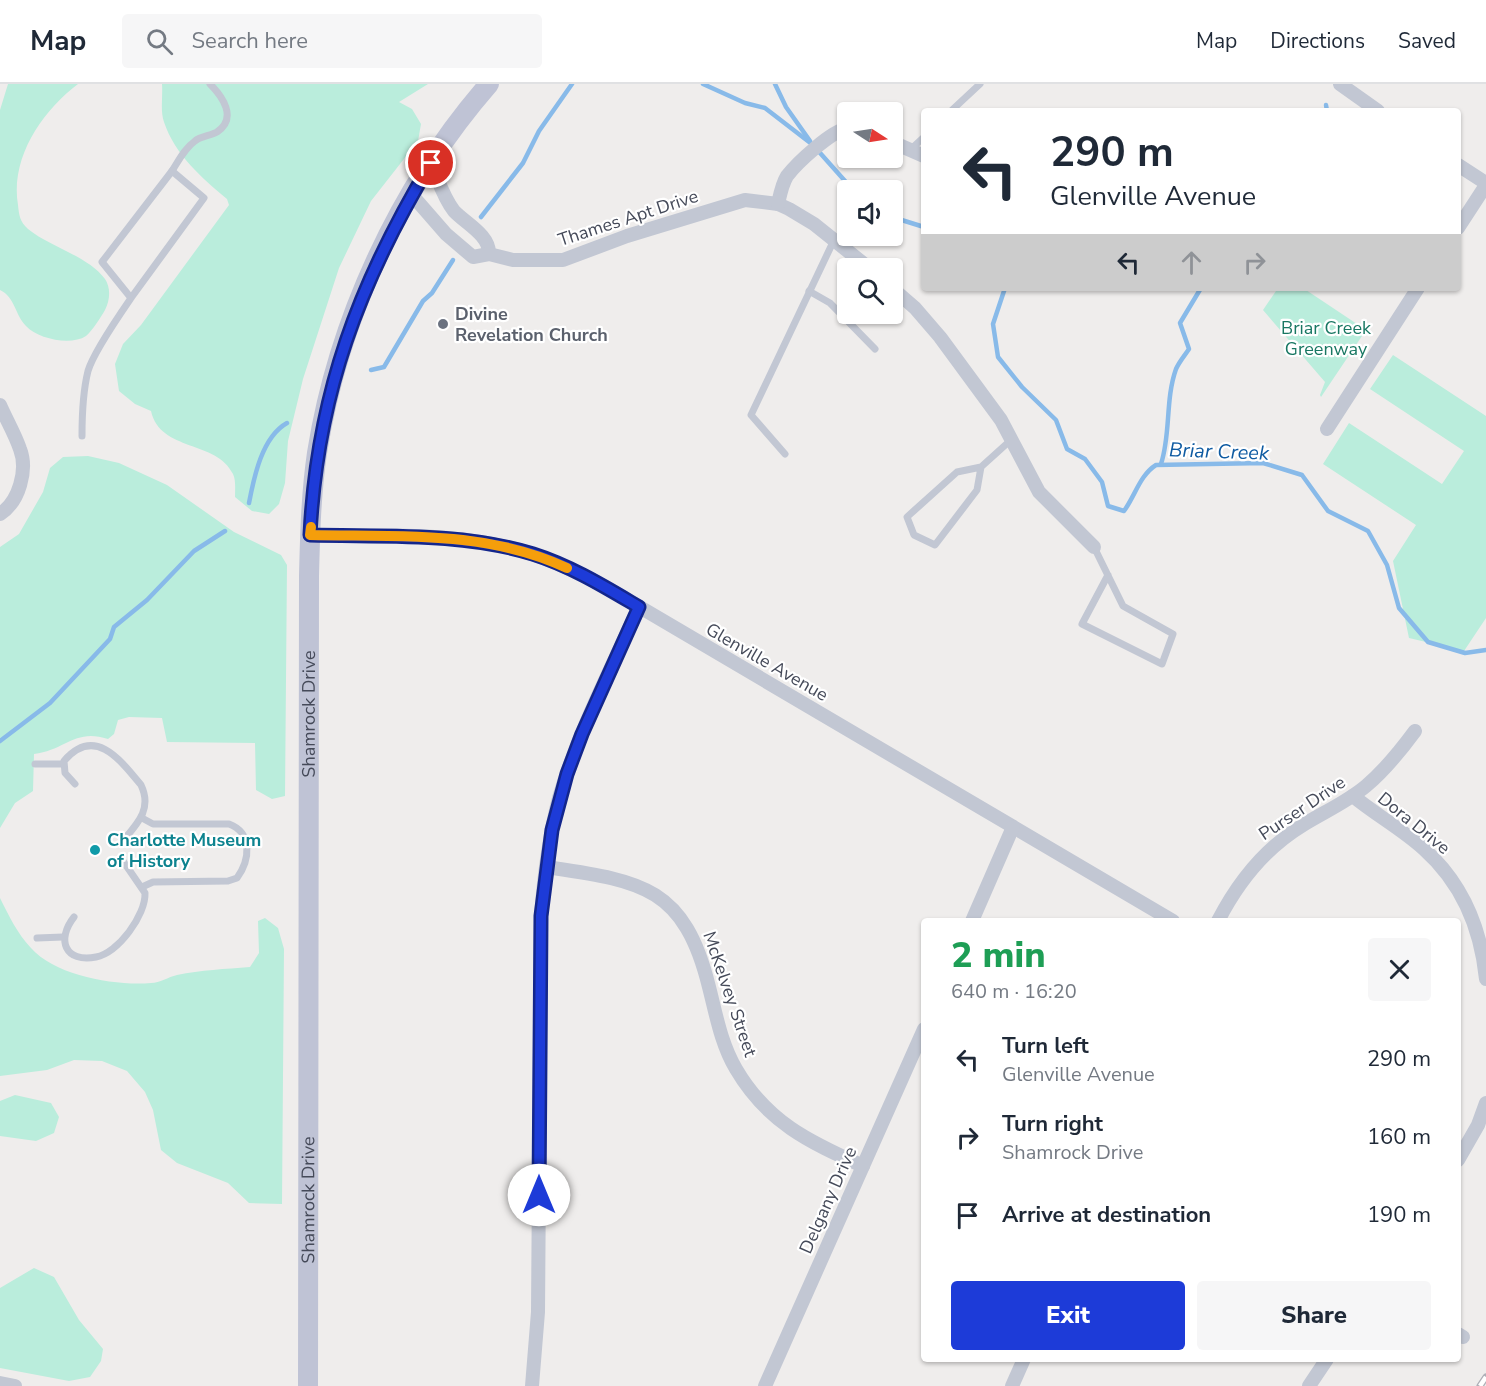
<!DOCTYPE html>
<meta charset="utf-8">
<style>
body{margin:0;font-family:"Nunito Sans",sans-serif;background:#f6f6f7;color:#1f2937;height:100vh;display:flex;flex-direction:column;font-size:22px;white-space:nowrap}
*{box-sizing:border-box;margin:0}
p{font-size:20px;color:#747a83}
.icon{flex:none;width:33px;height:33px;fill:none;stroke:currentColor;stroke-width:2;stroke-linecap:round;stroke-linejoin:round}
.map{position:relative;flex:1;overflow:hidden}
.drawer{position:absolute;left:921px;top:834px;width:540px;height:444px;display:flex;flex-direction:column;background:#fff;border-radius:6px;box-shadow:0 2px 4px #0004}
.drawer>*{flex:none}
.hud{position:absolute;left:921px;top:24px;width:540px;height:183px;border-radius:6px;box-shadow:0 2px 4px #0004;background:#fff;color:#1f2937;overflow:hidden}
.needle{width:39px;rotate:102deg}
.controls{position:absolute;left:837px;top:18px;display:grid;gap:12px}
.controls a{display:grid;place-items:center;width:66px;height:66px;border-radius:6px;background:#fff;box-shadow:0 2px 4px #0004;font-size:30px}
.pin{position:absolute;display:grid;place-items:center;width:51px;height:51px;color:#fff;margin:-26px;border:3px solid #fff;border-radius:50%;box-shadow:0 2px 6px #0007}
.me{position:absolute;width:66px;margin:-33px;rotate:0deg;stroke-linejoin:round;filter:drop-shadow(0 0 4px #0008)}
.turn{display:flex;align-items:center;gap:21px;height:126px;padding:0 30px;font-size:27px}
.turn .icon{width:78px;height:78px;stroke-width:2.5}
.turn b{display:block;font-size:42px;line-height:51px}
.lanes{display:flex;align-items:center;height:57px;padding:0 30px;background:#0003;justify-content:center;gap:30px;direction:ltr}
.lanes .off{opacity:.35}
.round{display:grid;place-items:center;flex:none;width:63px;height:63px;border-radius:6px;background:#f6f6f7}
.head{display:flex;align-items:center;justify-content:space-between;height:102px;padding:0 30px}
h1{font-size:36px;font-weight:800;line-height:45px;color:#1e9e55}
.button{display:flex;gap:12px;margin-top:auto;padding:12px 30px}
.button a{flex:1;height:69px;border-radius:6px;background:#1d3bd8;color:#fff;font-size:24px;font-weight:800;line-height:69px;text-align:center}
.button a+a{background:#f6f6f7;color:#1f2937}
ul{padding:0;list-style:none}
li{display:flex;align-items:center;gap:18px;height:78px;padding:0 30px}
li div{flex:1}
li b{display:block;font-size:22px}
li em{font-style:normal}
header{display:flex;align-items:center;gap:36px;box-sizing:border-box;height:84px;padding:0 30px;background:#fff;border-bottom:2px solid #e0e1e3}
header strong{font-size:28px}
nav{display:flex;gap:33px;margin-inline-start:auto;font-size:21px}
.search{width:420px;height:54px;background:#f6f6f7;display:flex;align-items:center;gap:15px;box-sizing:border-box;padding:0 21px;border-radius:6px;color:#747a83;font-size:22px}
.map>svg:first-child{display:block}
.green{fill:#baeddc}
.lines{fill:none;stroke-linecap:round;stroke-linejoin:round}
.stream{stroke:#88bae9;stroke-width:4.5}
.lane{stroke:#c2c7d3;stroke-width:7}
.street{stroke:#c2c7d3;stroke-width:14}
.secondary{stroke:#bfc3d5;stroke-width:20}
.rail-casing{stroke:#aeafb7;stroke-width:7}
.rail{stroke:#fff;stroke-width:4.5;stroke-dasharray:14;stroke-linecap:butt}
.route-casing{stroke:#13268c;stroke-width:15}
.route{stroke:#1d3bd8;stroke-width:10}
.slow{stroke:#f59e0b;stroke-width:10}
.worship-dot{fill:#6b7280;stroke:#fff;stroke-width:2}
.culture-dot{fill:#0f9aa8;stroke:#fff;stroke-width:2}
.labels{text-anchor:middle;stroke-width:4.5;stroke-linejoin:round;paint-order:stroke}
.street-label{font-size:18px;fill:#454a59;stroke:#fff}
.worship-label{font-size:18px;font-weight:bold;fill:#5b616d;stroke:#fff;text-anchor:start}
.park-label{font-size:18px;fill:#187762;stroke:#fff}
.culture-label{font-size:18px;font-weight:bold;fill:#0d838f;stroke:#fff;text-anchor:start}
.water-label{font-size:20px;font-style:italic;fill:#0f5ba2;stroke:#fff}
</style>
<header>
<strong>Map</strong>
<div class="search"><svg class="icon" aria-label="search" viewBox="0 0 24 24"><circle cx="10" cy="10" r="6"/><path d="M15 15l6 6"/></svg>Search here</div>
<nav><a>Map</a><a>Directions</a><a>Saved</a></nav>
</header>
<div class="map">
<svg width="1486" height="1302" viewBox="0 0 1486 1302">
<rect width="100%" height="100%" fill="#efedec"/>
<g class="green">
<path d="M8,0H78C42,27 10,74 18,121C19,131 20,138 28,145C50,163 88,172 105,195C111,204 110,216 105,226C101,233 92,247 86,252C71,262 38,255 26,242C15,231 15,213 0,206V26Z"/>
<path d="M162,0H428L399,18L412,25L421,40L418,57L371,117L339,184L303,295L288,357L285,399L279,420L269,430L252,427L235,413C235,406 236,396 233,390C217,356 160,368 151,327L135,320L119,307L115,280L123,260L141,241L229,121L227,115C202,94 175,71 164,38C160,27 163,12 162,0Z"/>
<polygon points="1278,204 1303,204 1366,246 1321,313 1320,311 1325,298 1263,226"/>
<polygon points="1393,271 1486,332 1486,534 1464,567 1409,554 1393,477 1416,441 1323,380 1349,339 1442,400 1464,367 1370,305"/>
<path d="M88,372L119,379L167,401L234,448L281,471L287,481L285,712L272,715L256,706L255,659L167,658L162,634L129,633L118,636L114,650L108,655C75,644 66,666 34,670L33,707L15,719L0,744V463L19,450L43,408L50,384L63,373Z"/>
<path d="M0,814C9,832 17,849 31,864C56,892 115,902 151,899C160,899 168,893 177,891C201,886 225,885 250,883L259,869L258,837L265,834L278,844L284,865L282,1120L249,1119L228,1099L177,1079L161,1066L153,1026L145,1008L127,987L102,977L74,976L47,986L0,992Z"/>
<polygon points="15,1011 51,1019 59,1033 54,1049 36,1057 0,1052 0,1017"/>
<polygon points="34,1184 54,1193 79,1236 103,1265 101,1277 90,1293 69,1297 0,1284 0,1204"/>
</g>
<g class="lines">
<g class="stream">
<polyline points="703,0 745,19 765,24 813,61 853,106"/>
<polyline points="775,0 786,23 810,57"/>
<polyline points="1326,21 1327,27"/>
<polyline points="481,133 523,79 539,47 572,0"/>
<polyline points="892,133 924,143"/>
<path d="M1005,204L993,240L998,273L1022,303L1056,336L1067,365L1085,375L1102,398L1108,422L1124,427C1135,412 1140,391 1156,381L1263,379L1302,391L1328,427L1368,447L1387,481L1399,524L1428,558L1465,569L1486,566"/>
<polyline points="371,286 384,283 423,217 432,209 453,176"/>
<path d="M1161,380C1171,350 1165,316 1176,285C1179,278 1185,271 1189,265L1180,239L1201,204"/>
<path d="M249,419C254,393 262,353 287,339"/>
<polyline points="0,657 50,619 110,555 114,543 147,516 194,467 225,447"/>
</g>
<g class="lane">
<polyline points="951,27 980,0"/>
<polyline points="911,65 924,53"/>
<path d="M172,87C179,76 185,64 195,57C201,52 210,52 217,48C238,34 222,12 210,0"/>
<polyline points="809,207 830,219 875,265"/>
<path d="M82,352C82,330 83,307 88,287C93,269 120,230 131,214L204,114L172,87L102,178L131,214"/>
<polyline points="785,370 751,331 834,156"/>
<polyline points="981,383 977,406 935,461 914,451 907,433 957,388 981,383 1012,355"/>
<polyline points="1094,463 1123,522 1173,550 1162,580 1082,540 1108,491"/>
<polyline points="35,680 63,680"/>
<path d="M75,700L65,689L64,677C94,642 119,674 141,701C153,726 136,741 121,759"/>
<path d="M142,734L153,740H229C253,749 250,776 237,794L228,797L153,798L142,803"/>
<path d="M74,833C56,856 65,879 96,873C118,869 146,831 145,809L121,774"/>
<polyline points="37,854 63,853"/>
</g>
<g class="street">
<polyline points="1340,0 1378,27"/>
<polyline points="892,58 924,72"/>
<path d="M431,79C438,95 443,113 454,127C465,139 490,151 489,170"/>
<polyline points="1458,81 1486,99"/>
<polyline points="412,111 446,150 473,173 489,170 513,176 563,176 627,152 745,116 778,120 789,125 814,140 869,184"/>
<path d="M778,120C780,111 782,100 787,92C797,79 831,47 848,44"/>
<polyline points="1458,144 1486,101"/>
<polyline points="892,204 915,224 940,253 1001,336 1039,408 1094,463"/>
<path d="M0,321C6,335 15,350 20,365C28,386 19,418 0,430"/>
<polyline points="1327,345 1418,204"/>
<path d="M310,451C374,452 440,448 502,462C538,469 571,485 604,502L1173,837"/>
<path d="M1353,712C1376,731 1402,745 1424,765C1462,799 1481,845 1486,895"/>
<path d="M546,783C640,797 684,801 709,903C716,930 721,960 736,985C767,1038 809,1058 863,1082"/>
<polyline points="972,837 1013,743"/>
<path d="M1218,837C1238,798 1265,764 1303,741C1324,728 1347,718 1366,702C1385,686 1401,666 1415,647"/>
<polyline points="1458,1076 1478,1041 1486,1019"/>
<polyline points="1458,1250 1463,1253"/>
<polyline points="0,1299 15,1302"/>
<path d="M532,1302L538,1228L541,832C544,792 549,752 559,714C578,648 611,585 639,523"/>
<polyline points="765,1302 924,945"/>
<polyline points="1012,1302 1024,1275"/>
<polyline points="1309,1302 1327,1275"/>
</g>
<path class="secondary" id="s1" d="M308,1302L309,492C310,451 311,410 317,369C338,236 400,102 489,0"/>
<defs>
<polyline id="rail" points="1480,1302 1486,1293"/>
</defs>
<use href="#rail" class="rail-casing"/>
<use href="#rail" class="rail"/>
</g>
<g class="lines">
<defs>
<path id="route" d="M431,79C359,199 317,310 310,451C384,453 461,448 533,470C571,482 605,503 639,523L582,650L567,690L552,746L541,832L539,1111"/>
</defs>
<use href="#route" class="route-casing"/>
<use href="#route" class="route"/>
<path class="slow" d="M311,443L310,451C397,453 487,446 567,484"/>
</g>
<circle class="worship-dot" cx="443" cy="240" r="6"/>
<circle class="culture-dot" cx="95" cy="766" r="6"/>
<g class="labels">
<g class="street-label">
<text transform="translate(628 134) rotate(-18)" y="6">Thames Apt Drive</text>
<text transform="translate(767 578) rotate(30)" y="6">Glenville Avenue</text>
<text dy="6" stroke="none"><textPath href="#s1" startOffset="672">Shamrock Drive</textPath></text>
<text transform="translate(1302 724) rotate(-34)" y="6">Purser Drive</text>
<text transform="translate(1414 739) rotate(39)" y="6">Dora Drive</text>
<text transform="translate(730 910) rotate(71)" y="6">McKelvey Street</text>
<text dy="6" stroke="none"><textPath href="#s1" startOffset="186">Shamrock Drive</textPath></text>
<text transform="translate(828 1116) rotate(-66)" y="6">Delgany Drive</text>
</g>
<g class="worship-label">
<text x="455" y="236">Divine<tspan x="455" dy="21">Revelation Church</tspan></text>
</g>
<g class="park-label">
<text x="1326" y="250">Briar Creek<tspan x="1326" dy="21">Greenway</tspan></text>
</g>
<g class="culture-label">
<text x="107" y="762">Charlotte Museum<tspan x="107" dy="21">of History</tspan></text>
</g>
<g class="water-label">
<text transform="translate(1219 367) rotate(2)" y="7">Briar Creek</text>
</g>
</g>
</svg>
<div class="controls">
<a><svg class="needle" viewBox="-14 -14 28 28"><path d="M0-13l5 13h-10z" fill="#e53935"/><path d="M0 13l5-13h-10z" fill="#747a83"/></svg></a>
<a><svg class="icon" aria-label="sound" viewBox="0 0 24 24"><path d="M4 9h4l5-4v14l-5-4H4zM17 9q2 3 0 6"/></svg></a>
<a><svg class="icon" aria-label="search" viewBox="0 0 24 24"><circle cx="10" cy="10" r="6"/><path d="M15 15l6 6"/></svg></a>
</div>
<div class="pin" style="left:431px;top:79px;background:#d93025"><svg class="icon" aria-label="arrive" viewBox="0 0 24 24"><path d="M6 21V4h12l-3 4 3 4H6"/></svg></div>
<svg class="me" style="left:539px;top:1111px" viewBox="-20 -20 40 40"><circle r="19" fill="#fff"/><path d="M0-13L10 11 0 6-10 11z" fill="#1d3bd8"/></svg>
<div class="hud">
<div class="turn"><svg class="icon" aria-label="left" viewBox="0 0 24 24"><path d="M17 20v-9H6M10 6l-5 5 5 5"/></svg><div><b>290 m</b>Glenville Avenue</div></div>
<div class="lanes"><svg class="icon" aria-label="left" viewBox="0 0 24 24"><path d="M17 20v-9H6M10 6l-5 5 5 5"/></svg><svg class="icon off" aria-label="ahead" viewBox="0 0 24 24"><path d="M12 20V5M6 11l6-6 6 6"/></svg><svg class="icon off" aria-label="right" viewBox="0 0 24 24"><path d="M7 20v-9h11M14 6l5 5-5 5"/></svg></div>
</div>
<section class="drawer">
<div class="head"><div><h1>2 min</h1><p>640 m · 16:20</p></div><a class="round"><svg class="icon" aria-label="close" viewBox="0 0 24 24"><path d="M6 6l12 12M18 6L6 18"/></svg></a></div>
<ul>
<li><svg class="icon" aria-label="left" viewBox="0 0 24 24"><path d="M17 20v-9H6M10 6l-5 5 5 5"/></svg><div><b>Turn left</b><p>Glenville Avenue</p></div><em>290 m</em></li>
<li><svg class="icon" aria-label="right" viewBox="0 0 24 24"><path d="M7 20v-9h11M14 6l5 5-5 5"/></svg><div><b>Turn right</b><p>Shamrock Drive</p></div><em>160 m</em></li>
<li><svg class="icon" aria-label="arrive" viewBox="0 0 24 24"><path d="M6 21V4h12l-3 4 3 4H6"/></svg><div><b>Arrive at destination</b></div><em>190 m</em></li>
</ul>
<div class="button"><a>Exit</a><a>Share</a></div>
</section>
</div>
